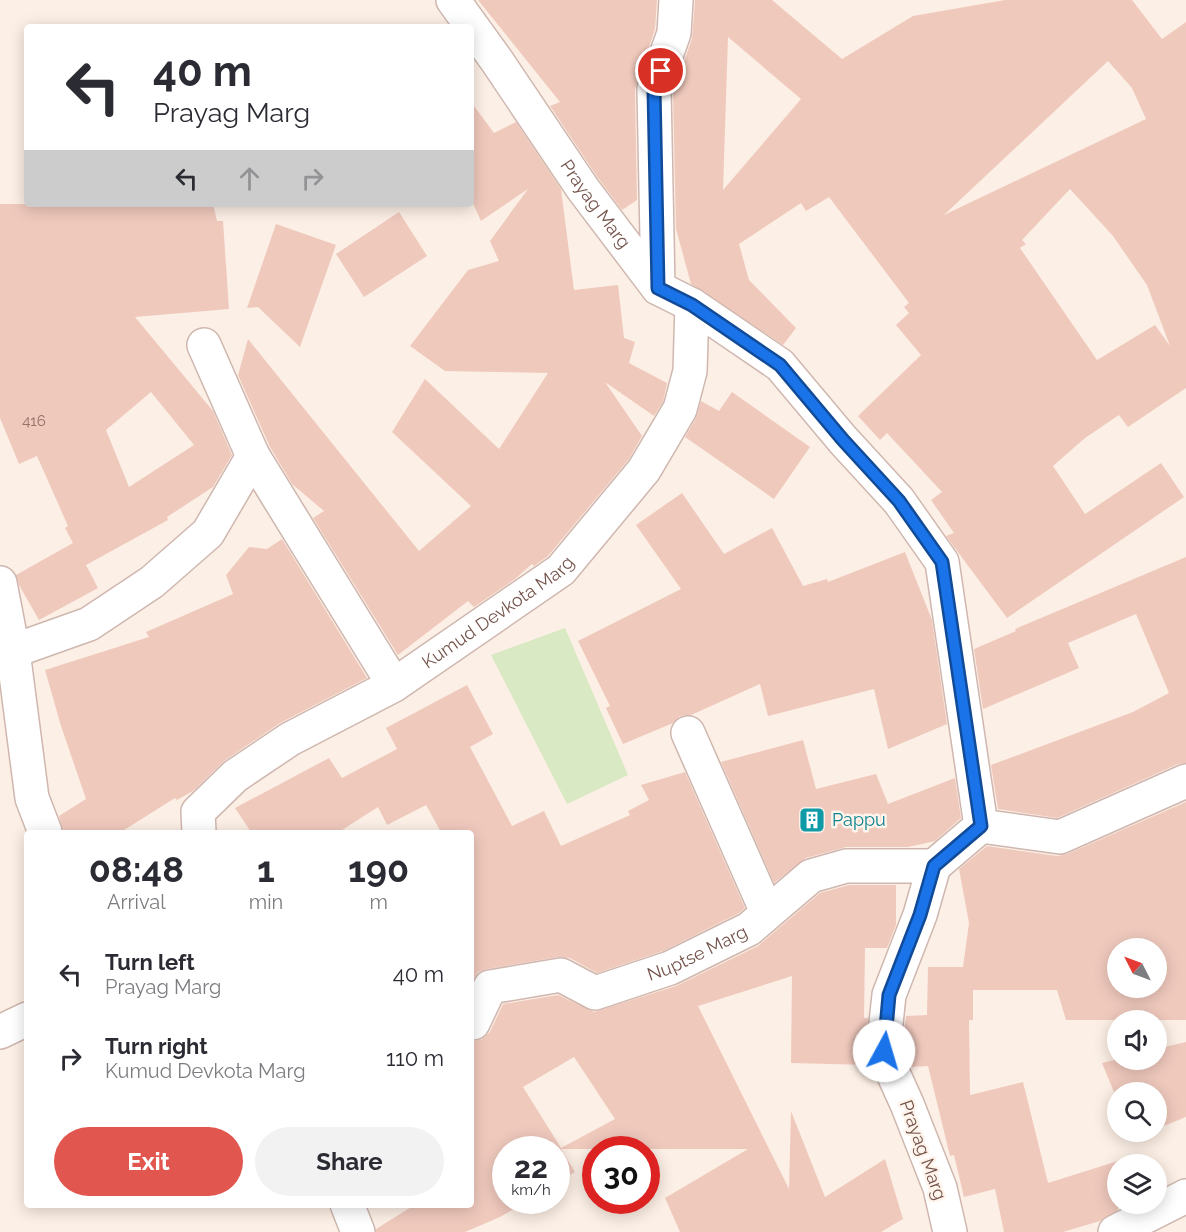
<!DOCTYPE html>
<style>
body{margin:0;font-family:Raleway,sans-serif;background:#f2f2f3;color:#2b2b33;height:100vh;display:flex;flex-direction:column;font-size:22px;white-space:nowrap}
*{box-sizing:border-box;margin:0}
p{font-size:20px;color:#7c7c81}
.icon{flex:none;width:33px;height:33px;fill:none;stroke:currentColor;stroke-width:2;stroke-linecap:round;stroke-linejoin:round}
.map{position:relative;flex:1;overflow:hidden}
.drawer{position:absolute;left:24px;top:830px;width:450px;height:378px;display:flex;flex-direction:column;background:#fff;border-radius:6px;box-shadow:0 3px 15px #0003}
.drawer>*{flex:none}
.banner{position:absolute;left:24px;top:24px;width:450px;height:183px;border-radius:6px;box-shadow:0 3px 15px #0003;background:#fff;color:#2b2b33;overflow:hidden}
.needle{width:39px;rotate:312deg}
.controls{position:absolute;left:1107px;top:938px;display:grid;gap:12px}
.controls a{display:grid;place-items:center;width:60px;height:60px;border-radius:50%;background:#fff;box-shadow:0 3px 15px #0003;font-size:30px}
.speed{position:absolute;left:492px;top:1136px;display:flex;gap:12px;font-size:30px;font-weight:700;text-align:center}
.speed>*{display:grid;place-content:center;width:78px;height:78px;border-radius:50%;background:#fff;box-shadow:0 3px 15px #0003;line-height:1}
.speed small{font-size:15px;font-weight:400}
.speed .limit{border:9px solid #d22;background:#fff;color:#111}
.pin{position:absolute;display:grid;place-items:center;width:51px;height:51px;color:#fff;margin:-26px;border:3px solid #fff;border-radius:50%;box-shadow:0 2px 6px #0007}
.me{position:absolute;width:66px;margin:-33px;rotate:6deg;stroke-linejoin:round;filter:drop-shadow(0 0 4px #0008)}
.turn{display:flex;align-items:center;gap:21px;height:126px;padding:0 30px;font-size:27px}
.turn .icon{width:78px;height:78px;stroke-width:2.5}
.turn b{display:block;font-size:42px;line-height:51px}
.lanes{display:flex;align-items:center;height:57px;padding:0 30px;background:#0003;justify-content:center;gap:30px;direction:ltr}
.lanes .off{opacity:.35}
.eta{display:flex;justify-content:space-evenly;align-items:center;height:102px;text-align:center}
.eta b{font-size:36px;font-weight:700;line-height:42px}
.cta{display:flex;gap:12px;margin-top:auto;padding:12px 30px}
.cta a{flex:1;height:69px;border-radius:36px;background:#e1564e;color:#fff;font-size:24px;font-weight:700;line-height:69px;text-align:center}
.cta a+a{background:#f2f2f3;color:#2b2b33}
ul{padding:0;list-style:none}
li{display:flex;align-items:center;gap:18px;height:84px;padding:0 30px}
li div{flex:1}
li b{display:block;font-size:22px}
li em{font-style:normal}
.map>svg:first-child{display:block}
.green{fill:#d9e9c4}
.building{fill:#f0c9bd;fill-rule:evenodd}
.lines{fill:none;stroke-linecap:round;stroke-linejoin:round}
.minor-casing{stroke:#cfb7af;stroke-width:36}
.minor{stroke:#fff;stroke-width:33}
.route-casing{stroke:#114b97;stroke-width:15}
.route{stroke:#1a73e8;stroke-width:10}
.labels{text-anchor:middle;stroke-width:5;stroke-linejoin:round;paint-order:stroke}
.number-label{font-size:15px;fill:#937068}
.street-label{font-size:18px;fill:#74534b;stroke:#fef4eb}
.culture-label{font-size:18px;fill:#0d838f;stroke:#fef4eb;text-anchor:start}
</style>
<div class="map">
<svg width="1186" height="1232" viewBox="0 0 1186 1232">
<rect width="100%" height="100%" fill="#fcefe5"/>
<polygon class="green" points="565,628 628,775 567,804 491,655"/>
<g class="building">
<polygon points="478,0 657,0 655,29 635,89 637,200 622,210 598,178 550,106 560,102"/>
<path d="M695,0H772L842,59L913,16L1005,0H1132L1162,39L1186,22V388L1128,427L1119,415L1085,438L1053,466L1085,514L1161,463L1184,497L1007,618L946,536L954,533L931,500L942,492L887,433L880,440L858,416L921,355L896,325L909,313L904,307L909,303L829,197L806,211L801,203L739,244L749,280L796,328L783,345L691,284L676,229L673,92L692,39ZM728,37L801,99L723,190ZM1108,61L1132,88L1146,119L944,215ZM1070,189L1113,236L1147,285L1170,346L1155,325L1097,360L1020,248L1026,244L1022,240Z"/>
<polygon points="471,102 494,133 516,122 561,189 574,290 618,285 624,338 635,342 629,363 667,383 663,402 654,416 605,382 642,436 629,459 548,556 534,566 532,564 515,579 474,607 468,601 398,655 313,518 324,511 292,484 270,447 238,375 248,339 419,551 471,506 392,432 425,379 499,449 548,373 445,371 410,346 468,270 499,261 490,241 528,189 481,221 471,199"/>
<path d="M0,204H213L217,221H223L229,309L135,317L213,411L232,455L213,487L167,517L168,520L86,565L98,588L39,620L19,585L16,575L73,543L65,528L68,526L37,456L19,464L0,418ZM151,392L194,445L129,487L106,430Z"/>
<polygon points="399,212 427,256 364,297 336,254"/>
<polygon points="276,224 336,245 300,347 258,307 247,308"/>
<polygon points="732,392 810,447 774,499 685,437 696,418 701,401 719,411"/>
<polygon points="682,493 724,554 772,528 803,586 827,579 828,582 905,552 932,620 947,724 888,749 874,689 768,716 760,684 691,715 680,716 673,723 623,744 606,708 610,706 578,641 681,589 636,525"/>
<polygon points="282,539 367,678 280,723 224,761 193,791 177,800 175,798 121,832 63,832 59,816 86,799 61,726 45,670 149,637 146,632 233,594 226,575 249,547 267,549"/>
<polygon points="1186,557 1186,763 1178,764 1057,818 998,809 991,765 1133,712 1169,693 1136,614 1068,643 1079,668 983,709 974,649 1016,631 1015,629"/>
<polygon points="467,685 493,734 470,747 512,826 544,811 561,846 630,815 628,811 649,800 641,785 685,772 745,908 739,913 663,951 597,973 570,958 558,957 487,969 478,972 471,983 471,832 441,832 426,805 387,825 378,807 339,832 251,832 235,808 329,758 342,778 397,749 386,728"/>
<polygon points="803,740 816,789 876,774 888,804 955,778 961,818 935,841 908,847 846,847 806,858 774,883 721,762"/>
<path d="M1186,802V1020H1066L1057,990H973V1020H969L970,1095L1023,1082L1048,1183L1118,1161V1210L1100,1221L1063,1232H1004L995,1189L964,1197L954,1155L950,1156L928,1066L911,1067L902,1048L906,1016L927,1015L928,967H963L969,923L959,869L987,846L1057,856L1067,854ZM1118,948H1156V987H1118Z"/>
<path d="M849,885H896V925L887,948H865L864,1018H868L864,1050L869,1065L791,1063L792,976L698,1006L789,1189L791,1111L825,1197L885,1159L903,1219L881,1232H680L665,1198L748,1149H561L575,1172L556,1183V1149H506V1200H529L500,1217L465,1232H376V1229L416,1204H471V1042L482,1039L490,1032L503,1004L558,995L594,1012L676,986L758,946L820,893ZM574,1057L615,1119L561,1148L523,1087Z"/>
<polygon points="1186,1042 1186,1117 1156,1129 1156,1092 1118,1092 1118,1102 1102,1063 1118,1059 1156,1059 1156,1049"/>
<polygon points="1130,1131 1152,1131 1133,1139"/>
</g>
<g class="lines">
<defs>
<g id="minor">
<path id="s1" d="M453,0L497,61L583,189L658,288L692,305L780,365L843,440L899,501L942,562L981,826"/>
<polyline points="658,288 654,89 674,33 676,0"/>
<polyline points="204,345 253,456 394,685"/>
<polyline points="0,583 13,651 32,798 45,832"/>
<polyline points="13,651 89,624 152,582 208,533 253,456"/>
<polyline points="688,733 767,912"/>
<polyline points="981,826 1060,837 1186,781"/>
<path id="s2" d="M199,832L198,812L235,776L290,739L394,685L561,570L644,470L680,409L690,371L692,305"/>
<path id="s3" d="M471,1023H473L490,987L561,975L595,993L670,968L749,929L811,876L846,866H934"/>
<polyline points="0,1032 27,1019"/>
<polyline points="347,1204 358,1232"/>
<polyline points="950,1232 940,1188 907,1104 883,1051 889,995 920,915 934,866 981,826"/>
<polyline points="1115,1232 1186,1196"/>
</g>
</defs>
<use href="#minor" class="minor-casing"/>
<use href="#minor" class="minor"/>
</g>
<g class="lines">
<defs>
<polyline id="route" points="661,71 654,89 658,288 692,305 780,365 843,440 899,501 942,562 981,826 934,866 920,915 889,995 884,1051"/>
</defs>
<use href="#route" class="route-casing"/>
<use href="#route" class="route"/>
</g>
<defs>
<symbol id="building-square" viewBox="-11 -11 22 22"><rect x="-9" y="-9" width="18" height="18" rx="4" fill="#0f9aa8" stroke="#fef4eb"/><path d="M-4-6H4V6H1V3H-1V6H-4ZM-2.5-4.3h1.7v1.8h-1.7ZM.8-4.3h1.7v1.8H.8ZM-2.5-1h1.7V.8h-1.7ZM.8-1h1.7V.8H.8Z" fill="#fff"/></symbol>
</defs>
<g fill-rule="evenodd">
<use href="#building-square" x="797" y="805" width="30" height="30"/>
</g>
<g class="labels">
<g class="number-label">
<text x="34" y="426">416</text>
</g>
<g class="street-label">
<text dy="6" stroke="none"><textPath href="#s1" startOffset="249">Prayag Marg</textPath></text>
<text dy="6" stroke="none"><textPath href="#s2" startOffset="382">Kumud Devkota Marg</textPath></text>
<text dy="6" stroke="none"><textPath href="#s3" startOffset="262">Nuptse Marg</textPath></text>
<text transform="translate(923 1150) rotate(70)" y="6">Prayag Marg</text>
</g>
<g class="culture-label">
<text x="832" y="826">Pappu</text>
</g>
</g>
</svg>
<div class="controls">
<a><svg class="needle" viewBox="-14 -14 28 28"><path d="M0-13l5 13h-10z" fill="#e53935"/><path d="M0 13l5-13h-10z" fill="#7c7c81"/></svg></a>
<a><svg class="icon" aria-label="sound" viewBox="0 0 24 24"><path d="M4 9h4l5-4v14l-5-4H4zM17 9q2 3 0 6"/></svg></a>
<a><svg class="icon" aria-label="search" viewBox="0 0 24 24"><circle cx="10" cy="10" r="6"/><path d="M15 15l6 6"/></svg></a>
<a><svg class="icon" aria-label="layers" viewBox="0 0 24 24"><path d="M12 4l9 5-9 5-9-5zM3 14l9 5 9-5"/></svg></a>
</div>
<div class="speed"><div>22<small>km/h</small></div><div class="limit">30</div></div>
<div class="pin" style="left:661px;top:71px;background:#d93025"><svg class="icon" aria-label="arrive" viewBox="0 0 24 24"><path d="M6 21V4h12l-3 4 3 4H6"/></svg></div>
<svg class="me" style="left:884px;top:1051px" viewBox="-20 -20 40 40"><circle r="19" fill="#fff"/><path d="M0-13L10 11 0 6-10 11z" fill="#1a73e8"/></svg>
<div class="banner">
<div class="turn"><svg class="icon" aria-label="left" viewBox="0 0 24 24"><path d="M17 20v-9H6M10 6l-5 5 5 5"/></svg><div><b>40 m</b>Prayag Marg</div></div>
<div class="lanes"><svg class="icon" aria-label="left" viewBox="0 0 24 24"><path d="M17 20v-9H6M10 6l-5 5 5 5"/></svg><svg class="icon off" aria-label="ahead" viewBox="0 0 24 24"><path d="M12 20V5M6 11l6-6 6 6"/></svg><svg class="icon off" aria-label="right" viewBox="0 0 24 24"><path d="M7 20v-9h11M14 6l5 5-5 5"/></svg></div>
</div>
<section class="drawer">
<div class="eta">
<div><b>08:48</b><p>Arrival</p></div>
<div><b>1</b><p>min</p></div>
<div><b>190</b><p>m</p></div>
</div>
<ul>
<li><svg class="icon" aria-label="left" viewBox="0 0 24 24"><path d="M17 20v-9H6M10 6l-5 5 5 5"/></svg><div><b>Turn left</b><p>Prayag Marg</p></div><em>40 m</em></li>
<li><svg class="icon" aria-label="right" viewBox="0 0 24 24"><path d="M7 20v-9h11M14 6l5 5-5 5"/></svg><div><b>Turn right</b><p>Kumud Devkota Marg</p></div><em>110 m</em></li>
</ul>
<div class="cta"><a>Exit</a><a>Share</a></div>
</section>
</div>
